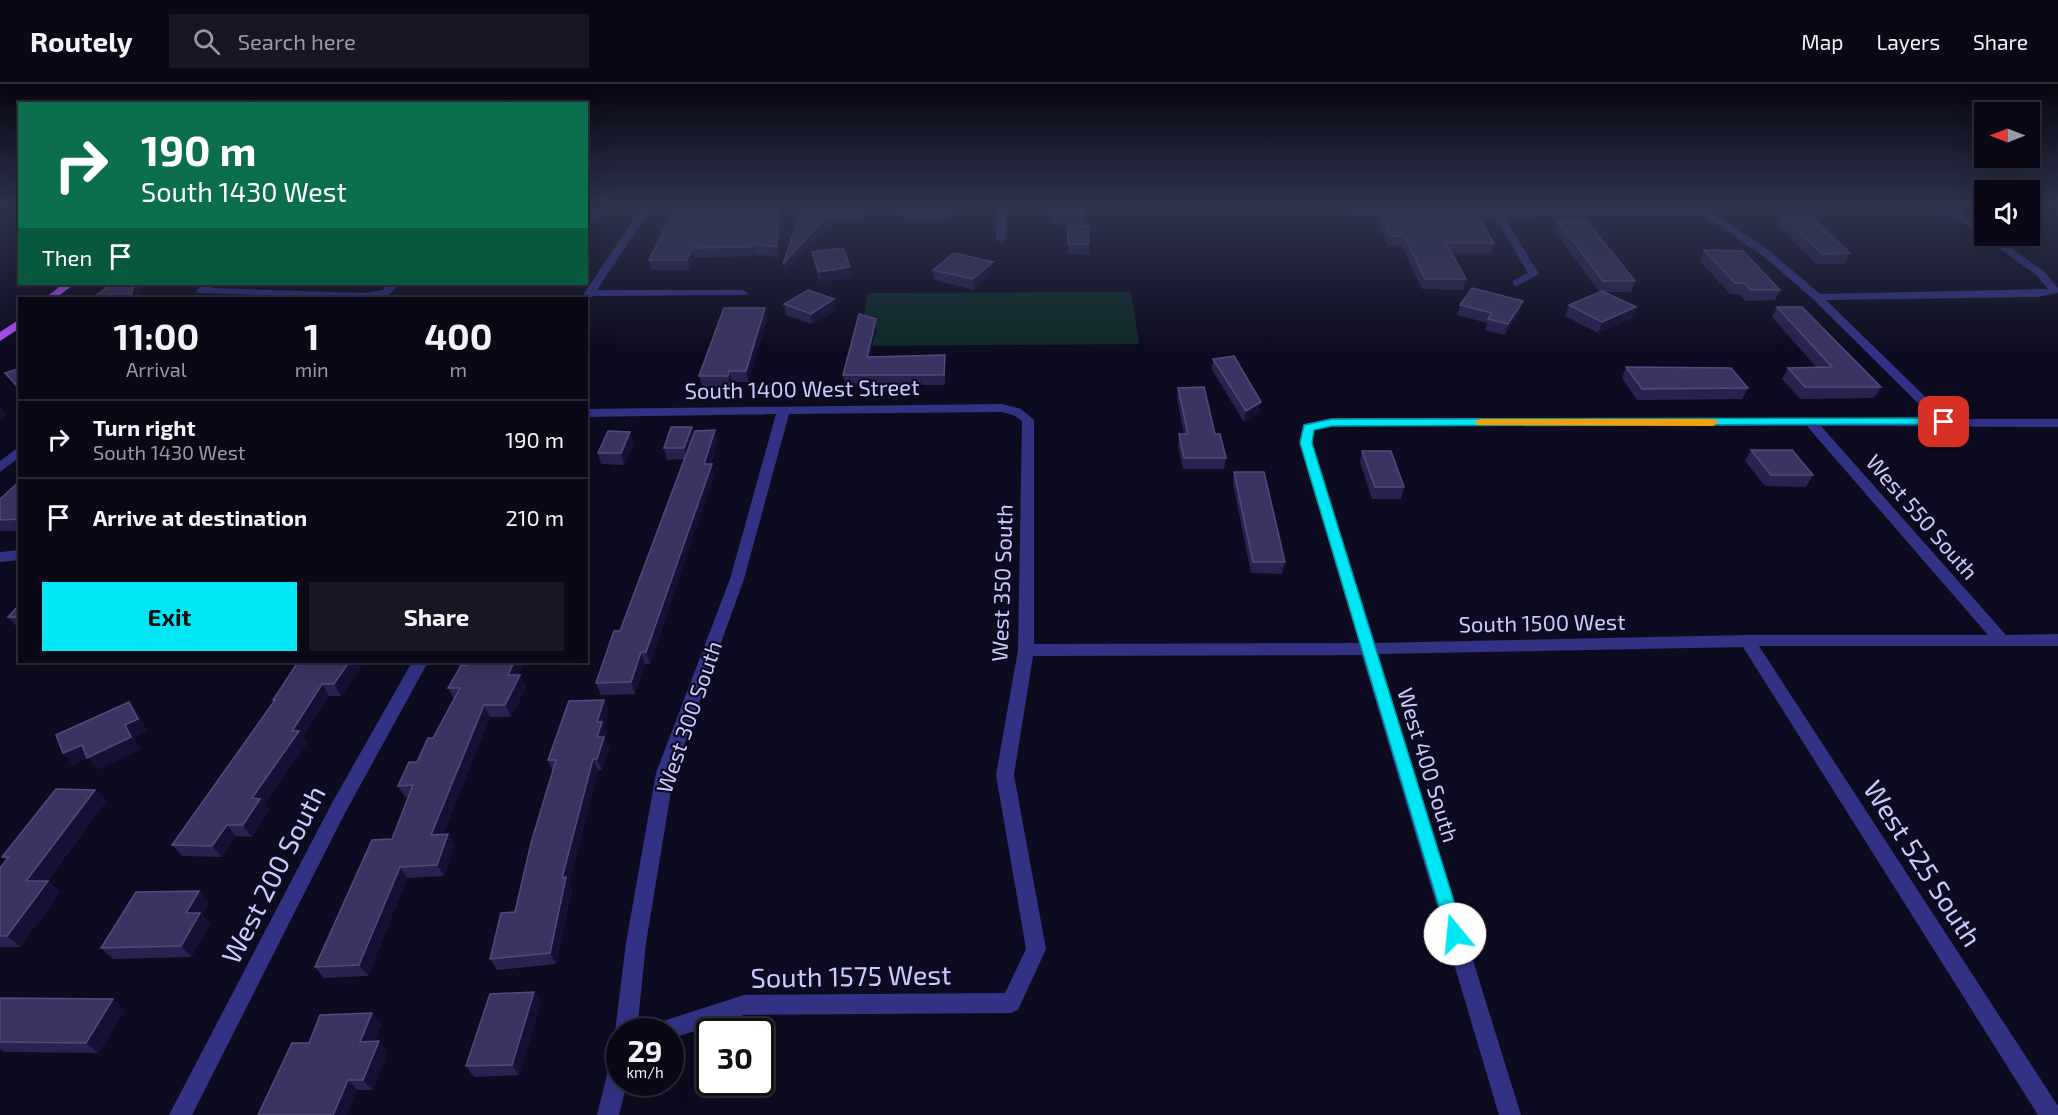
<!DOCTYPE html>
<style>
body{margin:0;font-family:"Exo 2",sans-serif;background:#181624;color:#f1f3f6;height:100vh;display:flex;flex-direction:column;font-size:22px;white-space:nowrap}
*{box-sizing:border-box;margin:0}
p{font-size:20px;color:#999aa1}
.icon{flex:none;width:33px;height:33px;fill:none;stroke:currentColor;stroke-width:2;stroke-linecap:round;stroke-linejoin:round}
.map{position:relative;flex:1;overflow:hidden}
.side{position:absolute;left:18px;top:213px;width:570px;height:366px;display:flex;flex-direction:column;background:#0a0817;border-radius:0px;box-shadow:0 6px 24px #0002,0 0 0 2px #2a2936}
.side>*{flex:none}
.top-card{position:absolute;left:18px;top:18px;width:570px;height:183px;border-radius:0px;box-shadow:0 6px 24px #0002,0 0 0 2px #2a2936;background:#0b6e4f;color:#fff;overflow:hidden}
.needle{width:39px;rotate:270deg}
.fabs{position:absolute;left:1974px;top:18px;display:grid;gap:12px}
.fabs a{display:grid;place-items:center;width:66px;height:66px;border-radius:0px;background:#0a0817;box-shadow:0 6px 24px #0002,0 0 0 2px #2a2936;font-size:30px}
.speed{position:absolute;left:606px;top:934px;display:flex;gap:12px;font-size:30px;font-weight:700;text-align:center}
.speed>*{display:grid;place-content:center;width:78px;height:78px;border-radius:50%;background:#0a0817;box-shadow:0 6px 24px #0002,0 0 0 2px #2a2936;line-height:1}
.speed small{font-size:15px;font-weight:400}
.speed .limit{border:3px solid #111;border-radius:9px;background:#fff;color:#111}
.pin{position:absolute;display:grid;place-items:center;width:51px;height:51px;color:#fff;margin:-26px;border-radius:12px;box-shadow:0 3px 9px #0006}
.me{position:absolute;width:66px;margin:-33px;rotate:343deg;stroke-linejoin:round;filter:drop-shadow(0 0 4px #0008)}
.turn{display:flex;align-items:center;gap:21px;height:126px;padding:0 24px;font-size:27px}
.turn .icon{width:78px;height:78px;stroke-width:2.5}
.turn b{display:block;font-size:42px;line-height:51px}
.then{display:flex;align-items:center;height:57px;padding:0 24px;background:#0003;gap:12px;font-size:22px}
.eta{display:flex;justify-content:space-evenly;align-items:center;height:102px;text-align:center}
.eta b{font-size:36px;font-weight:700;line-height:42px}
.cta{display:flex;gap:12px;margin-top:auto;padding:12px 24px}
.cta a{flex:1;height:69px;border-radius:0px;background:#00e6f4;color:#111;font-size:24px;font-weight:700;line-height:69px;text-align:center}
.cta a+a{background:#181624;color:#f1f3f6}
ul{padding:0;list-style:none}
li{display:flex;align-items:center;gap:18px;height:78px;padding:0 24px;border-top:2px solid #2a2936}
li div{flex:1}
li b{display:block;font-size:22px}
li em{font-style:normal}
header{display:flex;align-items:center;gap:36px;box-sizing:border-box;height:84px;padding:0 30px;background:#0a0817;border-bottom:2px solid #2a2936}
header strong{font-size:28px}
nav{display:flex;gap:33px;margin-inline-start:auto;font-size:21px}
.search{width:420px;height:54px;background:#181624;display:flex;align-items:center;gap:15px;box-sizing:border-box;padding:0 21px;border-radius:0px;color:#999aa1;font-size:22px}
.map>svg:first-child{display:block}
.green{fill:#0d2a28}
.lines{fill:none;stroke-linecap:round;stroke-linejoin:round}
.minor{fill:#313283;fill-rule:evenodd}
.major{fill:#b650ff;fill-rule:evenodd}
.wall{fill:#28224f}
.shaded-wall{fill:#161134}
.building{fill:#3a3462;stroke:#514b7b;stroke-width:1.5}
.route{fill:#00e6f4;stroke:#00969f;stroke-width:1.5}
.slow{fill:#f59e0b}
.labels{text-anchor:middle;stroke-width:4.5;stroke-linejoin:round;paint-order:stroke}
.street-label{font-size:22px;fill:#cdc9ff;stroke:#0d0b1f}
.near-street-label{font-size:27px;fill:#cdc9ff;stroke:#0d0b1f}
</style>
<header>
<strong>Routely</strong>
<div class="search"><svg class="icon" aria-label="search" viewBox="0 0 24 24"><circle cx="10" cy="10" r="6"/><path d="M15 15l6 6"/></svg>Search here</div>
<nav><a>Map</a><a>Layers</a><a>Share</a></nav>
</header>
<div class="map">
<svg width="2058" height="1031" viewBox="0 0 2058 1031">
<rect width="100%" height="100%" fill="#0d0b1f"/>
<polygon class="green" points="1131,208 1139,260 858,262 868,209"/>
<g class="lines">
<g class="minor">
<polygon points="642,122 652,122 597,206 743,206 748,209 747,211 593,212 586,217 586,214 581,214"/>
<polygon points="997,122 1007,122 1006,155 1001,158 996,155"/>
<path d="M1494,122L1500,128L1695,125L1694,122H1702L1770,167L1820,210L2048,205L2036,191L1941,122H1952L1984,146V152H1993L2044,187L2058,204V209L2037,213L1826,216L1948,335H2058V343L1821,342L2006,551L2058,550V562H1759L2058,1022V1031H2038L1743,563L1378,570L1521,1031H1499L1362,571L1033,572L1014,691L1046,865L1018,926L1011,929L744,931L670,955V948H649L653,941L660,938L744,911L1005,909L1026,865L996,691L1018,566L1022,337L1013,331L1002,328L789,330L744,495L674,689L646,859L637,948H620L619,955L615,948L626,859L656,689L730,495L776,330L586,333V325L1002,320L1021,325L1034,336V560L1359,559L1300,359L1304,340L1332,334L1934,335L1813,215L1762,171L1703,131L1504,133L1539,190L1517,202L1513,201V197L1528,189L1495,133L1456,134L1451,131L1456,128H1491L1489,125ZM1332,342H1807L1988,551H1747L1375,559L1312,359L1314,346Z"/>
<polygon points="1353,127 1396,127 1401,130 1396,133 1350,132 1350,128"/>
<polygon points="203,200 214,200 211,204 365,209 382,206 389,200 399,200 389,211 370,214 197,209 196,207"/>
<polygon points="20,362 20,373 0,388 0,377"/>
<polygon points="20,466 20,476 0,478 0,468"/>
<polygon points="412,578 428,578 345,729 192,1031 169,1031 332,719"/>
<polygon points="620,973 620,999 627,999 619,1031 597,1031 609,983 612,976"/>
</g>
<g class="major">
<polygon points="63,200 74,200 56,214 45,214"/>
<polygon points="20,235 20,244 0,257 0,248"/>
</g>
</g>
<g class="wall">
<polygon points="676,122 780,122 779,173 754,170 753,172 695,174 689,186 652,186 649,176"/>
<polygon points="803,122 957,122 956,132 948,132 948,137 902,137 902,132 865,132 864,136 832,136 833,143 827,143 785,190 783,180"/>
<polygon points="1040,122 1083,122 1083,142 1054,141 1054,134 1049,134 1049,129 1040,129"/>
<polygon points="1370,122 1465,122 1464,125 1494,159 1491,170 1452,169 1466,195 1463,206 1422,205 1402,162 1388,162 1376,135 1378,125 1441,125 1371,125"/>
<polygon points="1782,133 1850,169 1845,180 1817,180 1778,143"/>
<polygon points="1557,136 1635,197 1631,208 1603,208 1632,234 1598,249 1565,232 1569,221 1601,208 1599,208 1554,146"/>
<polygon points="1068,142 1089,160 1089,171 1068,170"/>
<polygon points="1704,166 1780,206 1775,216 1746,217 1739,210 1730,210 1700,177"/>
<polygon points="812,168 850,183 851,194 820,198 813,178"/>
<polygon points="993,178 993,188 974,206 934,196 933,186"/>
<polygon points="834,215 836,226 812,240 786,231 784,220"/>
<polygon points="1460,221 1519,228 1505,251 1485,246 1487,239 1457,231"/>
<polygon points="1777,223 1881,303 1874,314 1800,315 1782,295 1788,284 1816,283 1772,233"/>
<polygon points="765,224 767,235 748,298 732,298 730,303 702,303 699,292"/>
<polygon points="877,244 870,273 945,271 945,301 845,301 843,291"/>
<polygon points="1213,275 1261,318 1259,329 1244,338 1212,286"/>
<polygon points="1626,283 1748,304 1742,315 1637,316 1622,294"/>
<polygon points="20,284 20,308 5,289"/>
<polygon points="1178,304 1215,350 1226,374 1224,385 1183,385 1178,362 1179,350 1184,350 1177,315"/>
<polygon points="715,346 717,358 711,380 714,391 650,580 645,580 635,610 601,611 596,599 620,547 685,375 667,376 664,364 694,351"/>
<polygon points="630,348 634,359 624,381 601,380 598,369"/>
<polygon points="1751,366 1813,391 1806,403 1765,402 1745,377"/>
<polygon points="1362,367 1404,403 1401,415 1372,415 1360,378"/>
<polygon points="1234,388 1285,478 1282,490 1251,489 1233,399"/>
<polygon points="20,397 20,447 0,447 0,415"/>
<polygon points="20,520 20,544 18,544 8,533"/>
<polygon points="318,578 364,578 341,612 329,612 303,653 307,659 264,721 269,726 252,753 236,752 222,773 182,772 172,761 274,618 273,616"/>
<polygon points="520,591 526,603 511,633 490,633 443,750 448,750 454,762 444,792 407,794 368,892 324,894 315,883 392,755 408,713 405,713 398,702 417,678 433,654 454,615 448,604"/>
<polygon points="604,616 609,628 604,642 607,649 605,656 609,665 602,686 598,686 569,800 572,805 556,880 497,886 490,875 515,828 553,687 548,676"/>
<polygon points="95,706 106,717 47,797 48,797 60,808 20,863 0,863 0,784 6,776 2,773"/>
<polygon points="199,807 209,818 202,831 210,840 191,873 113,875 101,864"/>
<polygon points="0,914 125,926 98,969 5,968 0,965"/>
<polygon points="541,919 519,991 474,993 466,982"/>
<polygon points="372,929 381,940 374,957 387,968 373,1006 357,1006 309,959"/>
</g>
<g class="shaded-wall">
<polygon points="600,122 609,122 586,160 586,145"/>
<polygon points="779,122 780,122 779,173 777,163"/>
<polygon points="864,122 865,132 864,136 863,127"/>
<polygon points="826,133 827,143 785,190 783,180"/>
<polygon points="752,160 754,170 753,172 751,163"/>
<polygon points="692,164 695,174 689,186 687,176"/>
<polygon points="993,178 993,188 974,206 973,195"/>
<polygon points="850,183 851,194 820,198 819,188"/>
<polygon points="134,200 142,200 139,214 115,214"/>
<polygon points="834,215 836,226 812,240 811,230"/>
<polygon points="1523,217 1519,228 1505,251 1508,240"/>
<polygon points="1636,223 1632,234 1598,249 1602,238"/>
<polygon points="765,224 767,235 748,298 746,287"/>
<polygon points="876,235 877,244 868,283 867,273"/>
<polygon points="729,287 732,298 730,303 728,292"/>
<polygon points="1261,318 1259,329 1244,338 1246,327"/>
<polygon points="0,321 6,330 0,336"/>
<polygon points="692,343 694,354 687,375 684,364"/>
<polygon points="715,346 717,358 707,391 704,380"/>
<polygon points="630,348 634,359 624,381 621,369"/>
<polygon points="712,380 714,391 650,580 646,568"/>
<polygon points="641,568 645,580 635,610 631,598"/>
<polygon points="349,578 364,578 341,612 334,600"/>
<polygon points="514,578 526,578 513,602 508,591"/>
<polygon points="520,591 526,603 511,633 505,621"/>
<polygon points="322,600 329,612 303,653 307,659 264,721 269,726 252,753 243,741 252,714 292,647"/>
<polygon points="604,616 609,628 604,642 607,649 605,656 609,665 602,686 597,675 597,638"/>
<polygon points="129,618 139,629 147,647 134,653 141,665 98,686 88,674 73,681 63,669 125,641"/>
<polygon points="484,621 490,633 438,762 431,751"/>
<polygon points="593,675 598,686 569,800 572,805 556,880 550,869 562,794"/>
<polygon points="95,706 106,717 38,808 26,797"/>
<polygon points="227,741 236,752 222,773 212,762"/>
<polygon points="448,750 454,762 444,792 437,781"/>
<polygon points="400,783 407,794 368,892 359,881"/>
<polygon points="48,797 60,808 20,863 7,852"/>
<polygon points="199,807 209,818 202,831 210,840 191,873 181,862 186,829"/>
<polygon points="534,908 541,919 519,991 512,981"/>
<polygon points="113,915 125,926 98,969 86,959"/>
<polygon points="372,929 381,940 369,968 360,958"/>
<polygon points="379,957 387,968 373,1006 363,996"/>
<polygon points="348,996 357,1006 347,1031 333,1031"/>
</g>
<g class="building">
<polygon points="586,122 600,122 586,145"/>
<polygon points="676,122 779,122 777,163 752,160 751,163 692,164 687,176 649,176"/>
<polygon points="803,122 955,122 948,122 947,127 902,127 902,122 864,122 863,127 829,126 831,133 826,133 783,180"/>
<polygon points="1049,122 1083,122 1084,132 1054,131 1054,124 1049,124"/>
<polygon points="1378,125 1473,125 1494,159 1446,159 1466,195 1425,195 1404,152 1390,152"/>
<polygon points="1782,133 1811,133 1850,169 1822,170"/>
<polygon points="1557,136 1586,136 1635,197 1603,197"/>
<rect x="1068" y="142" width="21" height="18"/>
<polygon points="843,164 850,183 819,188 812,168"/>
<polygon points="1704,166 1743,167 1780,206 1751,206 1744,199 1735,199"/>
<polygon points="954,169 993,178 973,195 933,186"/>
<polygon points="111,200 134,200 131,212 115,214 93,214"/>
<polygon points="1472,204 1523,217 1508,240 1488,235 1492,229 1460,221"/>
<polygon points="808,206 834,215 811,230 784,220"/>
<polygon points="1602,207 1636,223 1602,238 1569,221"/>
<polygon points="1777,223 1802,223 1881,303 1805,303 1788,284 1832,283"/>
<polygon points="724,224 765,224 746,287 729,287 728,292 699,292"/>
<polygon points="859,230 876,235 867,273 945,271 944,291 843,291"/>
<polygon points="1234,272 1261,318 1246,327 1213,275"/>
<polygon points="1626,283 1731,284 1748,304 1642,305"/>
<polygon points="20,284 20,305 5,289"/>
<polygon points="1204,303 1215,350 1220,350 1226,374 1184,374 1179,350 1188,350 1178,304"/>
<polygon points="671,343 692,343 684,364 664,364"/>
<polygon points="715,346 704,380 712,380 646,568 641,568 631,598 596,599 614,547 620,547 695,347"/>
<polygon points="608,347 630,348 621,369 598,369"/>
<polygon points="1751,366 1792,366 1813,391 1771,391"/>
<polygon points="1362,367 1391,367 1404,403 1375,403"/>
<polygon points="1234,388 1264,388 1285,478 1253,478"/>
<polygon points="20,397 20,435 0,436 0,415"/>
<polygon points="20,520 20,533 8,533"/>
<polygon points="298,578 349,578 334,600 322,600 292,647 299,647 252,714 260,715 243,741 227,741 212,762 172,761 275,616 273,616"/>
<polygon points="468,578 514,578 508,591 520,591 505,621 484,621 431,751 448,750 437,781 400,783 359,881 315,883 372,756 392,755 413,701 398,702 409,678 417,678 428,654 433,654 460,604 448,604 461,581 466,582"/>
<polygon points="604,616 597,638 602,638 597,653 604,653 597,675 593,675 562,794 566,793 550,869 490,875 501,829 515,828 531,759 556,676 548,676 569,617"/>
<polygon points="129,618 138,635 125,641 131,653 87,674 82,661 63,669 56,651"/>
<polygon points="56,705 95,706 26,797 48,797 7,852 0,852 0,784 9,773 2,773"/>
<polygon points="199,807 186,829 200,829 181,862 101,864 136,808"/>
<polygon points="534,908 512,981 466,982 490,910"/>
<polygon points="0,914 113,915 86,959 0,958"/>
<polygon points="372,929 360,958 379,957 363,996 348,996 333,1031 258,1031 292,959 309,959 320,931"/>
</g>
<linearGradient id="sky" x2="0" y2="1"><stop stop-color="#070611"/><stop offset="0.46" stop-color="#2f344d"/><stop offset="1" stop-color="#2f344d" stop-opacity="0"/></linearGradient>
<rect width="2058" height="266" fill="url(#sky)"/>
<polygon class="route" points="1944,334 1948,335 1948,340 1332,342 1314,346 1312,359 1464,850 1462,856 1455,858 1449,856 1300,359 1304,341 1332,335"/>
<polygon class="slow" points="1480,335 1713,335 1719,338 1713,342 1476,341 1475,338"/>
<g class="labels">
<g class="street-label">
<text transform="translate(802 305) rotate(-1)" y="8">South 1400 West Street</text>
<text transform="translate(1922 433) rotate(49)" y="8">West 550 South</text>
<text transform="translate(1002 499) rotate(-88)" y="8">West 350 South</text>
<text transform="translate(1542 539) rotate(-1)" y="8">South 1500 West</text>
<text transform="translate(689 633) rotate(-71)" y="8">West 300 South</text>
<text transform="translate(1428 681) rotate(73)" y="8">West 400 South</text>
</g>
<g class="near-street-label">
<text transform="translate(1922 780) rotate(57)" y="9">West 525 South</text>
<text transform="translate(274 791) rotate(-63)" y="9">West 200 South</text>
<text transform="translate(851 893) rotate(-1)" y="9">South 1575 West</text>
</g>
</g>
</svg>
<div class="fabs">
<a><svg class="needle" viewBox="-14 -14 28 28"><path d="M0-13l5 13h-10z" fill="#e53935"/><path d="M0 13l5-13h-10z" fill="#999aa1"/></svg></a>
<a><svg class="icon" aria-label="sound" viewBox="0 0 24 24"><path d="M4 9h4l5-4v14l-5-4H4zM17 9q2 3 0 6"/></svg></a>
</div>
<div class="speed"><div>29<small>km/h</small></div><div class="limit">30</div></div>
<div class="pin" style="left:1944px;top:338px;background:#d93025"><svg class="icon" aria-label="arrive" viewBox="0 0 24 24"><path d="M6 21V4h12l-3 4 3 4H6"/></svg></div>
<svg class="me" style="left:1455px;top:850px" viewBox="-20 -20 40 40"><circle r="19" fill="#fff"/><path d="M0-13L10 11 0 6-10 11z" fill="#00e6f4"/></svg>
<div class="top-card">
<div class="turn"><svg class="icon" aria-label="right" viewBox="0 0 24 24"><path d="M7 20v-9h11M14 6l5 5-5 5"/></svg><div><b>190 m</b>South 1430 West</div></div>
<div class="then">Then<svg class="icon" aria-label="arrive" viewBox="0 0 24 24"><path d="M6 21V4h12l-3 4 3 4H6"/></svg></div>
</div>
<section class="side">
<div class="eta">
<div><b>11:00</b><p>Arrival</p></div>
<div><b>1</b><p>min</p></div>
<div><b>400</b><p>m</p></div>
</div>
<ul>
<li><svg class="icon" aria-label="right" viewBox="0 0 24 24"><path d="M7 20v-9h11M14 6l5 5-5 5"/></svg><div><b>Turn right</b><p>South 1430 West</p></div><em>190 m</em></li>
<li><svg class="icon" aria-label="arrive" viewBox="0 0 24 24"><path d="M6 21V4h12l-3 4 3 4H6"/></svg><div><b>Arrive at destination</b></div><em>210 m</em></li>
</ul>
<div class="cta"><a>Exit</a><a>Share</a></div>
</section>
</div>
